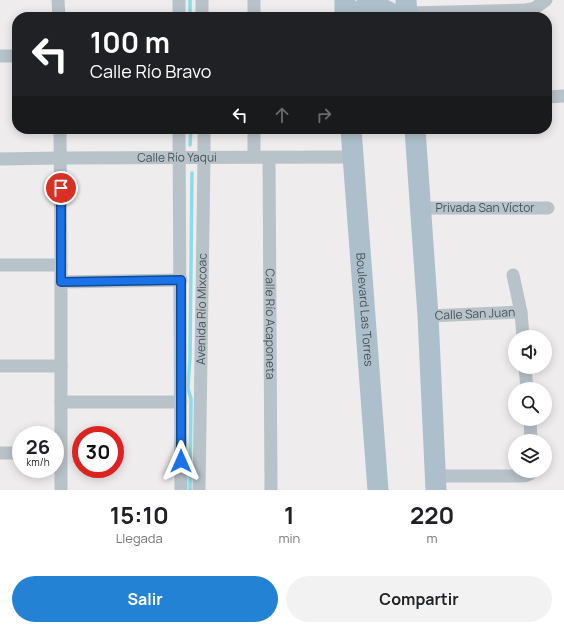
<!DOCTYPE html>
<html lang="es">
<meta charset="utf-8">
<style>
body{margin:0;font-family:Manrope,sans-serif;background:#f2f2f2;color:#202124;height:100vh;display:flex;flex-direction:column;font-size:15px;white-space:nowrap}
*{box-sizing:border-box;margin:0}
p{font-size:13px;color:#757577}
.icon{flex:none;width:22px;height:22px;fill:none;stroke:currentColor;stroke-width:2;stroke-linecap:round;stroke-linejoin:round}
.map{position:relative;height:490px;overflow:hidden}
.sheet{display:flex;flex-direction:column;background:#fff;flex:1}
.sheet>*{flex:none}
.top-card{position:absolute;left:12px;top:12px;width:540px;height:122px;border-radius:16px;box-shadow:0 2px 10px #0003;background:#202124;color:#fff;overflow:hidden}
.fabs{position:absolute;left:508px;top:330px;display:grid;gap:8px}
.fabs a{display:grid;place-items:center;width:44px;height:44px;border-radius:50%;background:#fff;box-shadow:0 2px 10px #0003;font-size:20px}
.speed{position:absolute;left:12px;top:426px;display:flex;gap:8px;font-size:20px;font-weight:700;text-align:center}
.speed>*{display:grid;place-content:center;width:52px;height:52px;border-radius:50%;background:#fff;box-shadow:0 2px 10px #0003;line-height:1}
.speed small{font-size:10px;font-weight:400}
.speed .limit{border:6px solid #d22;background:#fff;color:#111}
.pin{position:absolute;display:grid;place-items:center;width:34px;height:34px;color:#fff;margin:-17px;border:2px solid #fff;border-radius:50%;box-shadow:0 1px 4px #0007}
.me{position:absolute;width:44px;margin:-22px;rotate:0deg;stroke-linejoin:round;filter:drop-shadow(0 0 3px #0008)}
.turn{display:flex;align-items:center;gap:14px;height:84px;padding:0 12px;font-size:18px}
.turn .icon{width:52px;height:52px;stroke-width:2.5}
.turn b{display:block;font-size:28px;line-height:34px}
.lanes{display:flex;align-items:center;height:38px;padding:0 12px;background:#0003;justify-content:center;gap:20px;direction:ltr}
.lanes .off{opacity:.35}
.eta{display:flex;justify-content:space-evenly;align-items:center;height:68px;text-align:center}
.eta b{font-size:24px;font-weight:700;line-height:28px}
.primary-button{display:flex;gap:8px;margin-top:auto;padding:8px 12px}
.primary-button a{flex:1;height:46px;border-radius:24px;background:#2382d3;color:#fff;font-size:16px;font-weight:700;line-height:46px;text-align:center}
.primary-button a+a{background:#f2f2f2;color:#202124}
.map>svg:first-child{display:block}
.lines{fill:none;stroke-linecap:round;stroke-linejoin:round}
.stream{stroke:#8bdce6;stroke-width:3.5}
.minor{stroke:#b8c2c9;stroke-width:13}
.primary{stroke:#adbfca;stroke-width:21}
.route-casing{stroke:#114b97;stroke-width:10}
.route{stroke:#1a73e8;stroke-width:7}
.labels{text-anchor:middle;stroke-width:4;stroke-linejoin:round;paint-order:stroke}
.street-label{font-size:12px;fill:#465259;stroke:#fff}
</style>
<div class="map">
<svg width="564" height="490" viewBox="0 0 564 490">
<rect width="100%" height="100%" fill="#efeced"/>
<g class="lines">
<g class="stream">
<polyline points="190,0 190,17"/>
<polyline points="190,145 191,129"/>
<polyline points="190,490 191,399 188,388 190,358 192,173"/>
</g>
<g class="minor">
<polyline points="58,0 59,17"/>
<polyline points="202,0 202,17"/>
<polyline points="254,0 254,17"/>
<polyline points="407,13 525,10 535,8 546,0"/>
<polyline points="179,17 179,0"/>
<polyline points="0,56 17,56"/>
<polyline points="547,97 564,96"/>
<polyline points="60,129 61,265 61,490"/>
<polyline points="179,129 181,490"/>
<polyline points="254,129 254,157"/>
<path id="s1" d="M269,158L271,490"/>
<path id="s2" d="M0,159L60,158L353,157"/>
<path id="s3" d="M421,208H548"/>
<polyline points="0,265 61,265"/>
<polyline points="513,275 521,312 523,337"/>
<polyline points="61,282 181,280"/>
<path id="s4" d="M428,316L521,312"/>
<polyline points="0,366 61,366"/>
<polyline points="525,367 527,389"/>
<polyline points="61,402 181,402"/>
<polyline points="530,419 531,441"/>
<polyline points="0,453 21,453"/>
<path d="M435,476H522C526,476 530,475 532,471"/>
<path id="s5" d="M199,490L204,158V129"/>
</g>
<g class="primary">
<polyline points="406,0 407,17"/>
<polyline points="345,17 345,0"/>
<path d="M353,17C366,2 382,6 396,17"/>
<path id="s6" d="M351,129L378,490"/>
<polyline points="415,129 428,316 436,490"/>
</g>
</g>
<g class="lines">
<defs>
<polyline id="route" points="61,188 61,282 181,280 181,461"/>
</defs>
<use href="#route" class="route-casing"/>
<use href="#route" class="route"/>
</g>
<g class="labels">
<g class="street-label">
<text dy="4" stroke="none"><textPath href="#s2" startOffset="177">Calle Río Yaqui</textPath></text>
<text dy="4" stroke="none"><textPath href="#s3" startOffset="64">Privada San Víctor</textPath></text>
<text dy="4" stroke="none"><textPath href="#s5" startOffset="181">Avenida Río Mixcoac</textPath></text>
<text dy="4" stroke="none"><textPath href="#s6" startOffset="181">Boulevard Las Torres</textPath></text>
<text dy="4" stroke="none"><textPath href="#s4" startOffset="47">Calle San Juan</textPath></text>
<text dy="4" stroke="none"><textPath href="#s1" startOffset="166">Calle Río Acaponeta</textPath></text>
</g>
</g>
</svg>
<div class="fabs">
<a><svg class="icon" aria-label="sound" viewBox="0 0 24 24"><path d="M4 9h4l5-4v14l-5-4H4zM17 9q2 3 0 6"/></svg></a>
<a><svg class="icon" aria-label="search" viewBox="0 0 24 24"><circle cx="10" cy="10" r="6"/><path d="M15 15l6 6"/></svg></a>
<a><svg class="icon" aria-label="layers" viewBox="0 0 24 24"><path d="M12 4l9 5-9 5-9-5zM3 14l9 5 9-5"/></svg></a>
</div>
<div class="speed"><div>26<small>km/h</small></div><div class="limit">30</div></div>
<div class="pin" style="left:61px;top:188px;background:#d93025"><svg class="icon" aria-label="arrive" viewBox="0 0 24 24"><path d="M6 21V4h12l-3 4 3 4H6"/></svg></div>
<svg class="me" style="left:181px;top:461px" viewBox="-20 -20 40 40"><path d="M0-17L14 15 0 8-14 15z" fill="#1a73e8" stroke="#fff" stroke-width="4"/></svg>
<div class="top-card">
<div class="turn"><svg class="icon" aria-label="left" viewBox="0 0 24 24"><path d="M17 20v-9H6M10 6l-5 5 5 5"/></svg><div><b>100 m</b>Calle Río Bravo</div></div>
<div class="lanes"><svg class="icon" aria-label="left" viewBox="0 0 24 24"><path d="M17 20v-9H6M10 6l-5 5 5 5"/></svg><svg class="icon off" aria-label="ahead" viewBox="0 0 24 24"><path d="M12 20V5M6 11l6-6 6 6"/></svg><svg class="icon off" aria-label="right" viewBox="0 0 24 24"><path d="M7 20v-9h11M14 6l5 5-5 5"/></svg></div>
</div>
</div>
<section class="sheet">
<div class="eta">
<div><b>15:10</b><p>Llegada</p></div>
<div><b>1</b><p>min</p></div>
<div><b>220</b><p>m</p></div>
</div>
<div class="primary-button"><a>Salir</a><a>Compartir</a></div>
</section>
